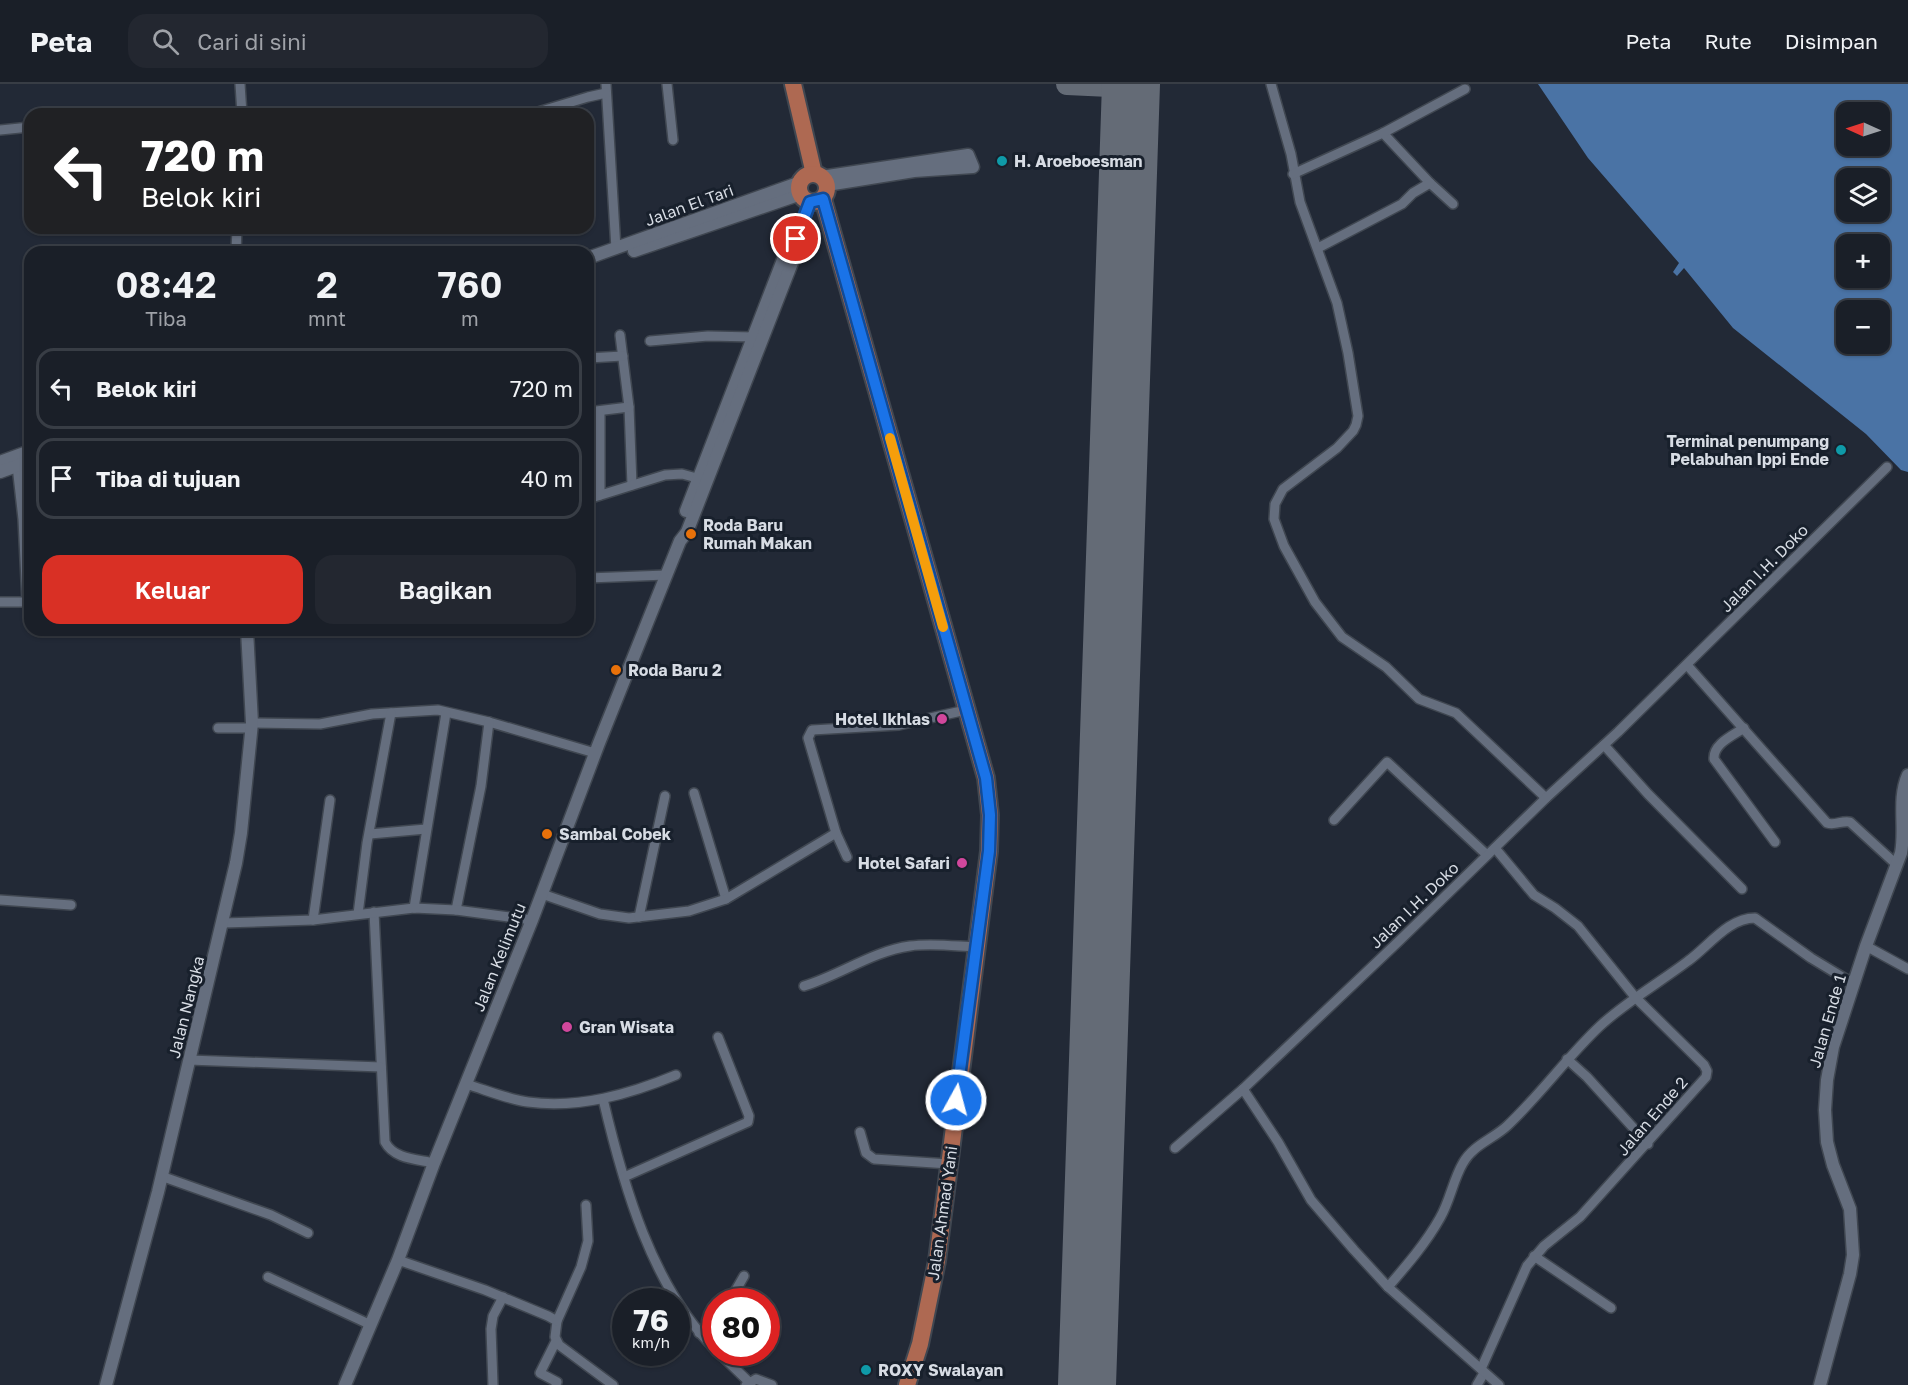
<!DOCTYPE html>
<html lang="id">
<meta charset="utf-8">
<style>
body{margin:0;font-family:"Golos Text",sans-serif;background:#232730;color:#f1f3f6;height:100vh;display:flex;flex-direction:column;font-size:22px;white-space:nowrap}
*{box-sizing:border-box;margin:0}
p{font-size:20px;color:#9fa2a8}
.icon{flex:none;width:33px;height:33px;fill:none;stroke:currentColor;stroke-width:2;stroke-linecap:round;stroke-linejoin:round}
.map{position:relative;flex:1;overflow:hidden}
.details{position:absolute;left:24px;top:162px;width:570px;height:390px;display:flex;flex-direction:column;background:#1a1f28;border-radius:18px;box-shadow:0 2px 4px #0004,0 0 0 2px #383d45}
.details>*{flex:none}
.banner{position:absolute;left:24px;top:24px;width:570px;height:126px;border-radius:18px;box-shadow:0 2px 4px #0004,0 0 0 2px #383d45;background:#202124;color:#fff;overflow:hidden}
.needle{width:39px;rotate:273deg}
.controls{position:absolute;left:1836px;top:18px;display:grid;gap:12px}
.controls a{display:grid;place-items:center;width:54px;height:54px;border-radius:12px;background:#1a1f28;box-shadow:0 2px 4px #0004,0 0 0 2px #383d45;font-size:30px}
.speed{position:absolute;left:612px;top:1204px;display:flex;gap:12px;font-size:30px;font-weight:700;text-align:center}
.speed>*{display:grid;place-content:center;width:78px;height:78px;border-radius:50%;background:#1a1f28;box-shadow:0 2px 4px #0004,0 0 0 2px #383d45;line-height:1}
.speed small{font-size:15px;font-weight:400}
.speed .limit{border:9px solid #d22;background:#fff;color:#111}
.pin{position:absolute;display:grid;place-items:center;width:51px;height:51px;color:#fff;margin:-26px;border:3px solid #fff;border-radius:50%;box-shadow:0 2px 6px #0007}
.me{position:absolute;width:66px;margin:-33px;rotate:7deg;stroke-linejoin:round;filter:drop-shadow(0 0 4px #0008)}
.turn{display:flex;align-items:center;gap:21px;height:126px;padding:0 18px;font-size:27px}
.turn .icon{width:78px;height:78px;stroke-width:2.5}
.turn b{display:block;font-size:42px;line-height:51px}
.eta{display:flex;justify-content:space-evenly;align-items:center;height:102px;text-align:center}
.eta b{font-size:36px;font-weight:600;line-height:42px}
.button{display:flex;gap:12px;margin-top:auto;padding:12px 18px}
.button a{flex:1;height:69px;border-radius:18px;background:#d93025;color:#fff;font-size:24px;font-weight:600;line-height:69px;text-align:center}
.button a+a{background:#232730;color:#f1f3f6}
ul{padding:0;list-style:none}
li{display:flex;align-items:center;gap:18px;height:81px;margin:0 12px 9px;padding:0 6px;border:3px solid #383d45;border-radius:18px}
li div{flex:1}
li b{display:block;font-size:22px}
li em{font-style:normal}
header{display:flex;align-items:center;gap:36px;box-sizing:border-box;height:84px;padding:0 30px;background:#1a1f28;border-bottom:2px solid #383d45}
header strong{font-size:28px}
nav{display:flex;gap:33px;margin-inline-start:auto;font-size:21px}
.search{width:420px;height:54px;background:#232730;display:flex;align-items:center;gap:15px;box-sizing:border-box;padding:0 21px;border-radius:18px;color:#9fa2a8;font-size:22px}
.map>svg:first-child{display:block}
.water{fill:#4a73a5;fill-rule:evenodd}
.lines{fill:none;stroke-linecap:round;stroke-linejoin:round}
.taxiway{stroke:#646b76;stroke-width:22}
.runway{stroke:#646b76;stroke-width:58}
.minor-casing{stroke:#404751;stroke-width:12}
.tertiary-casing{stroke:#404751;stroke-width:15}
.trunk-casing{stroke:#404751;stroke-width:20}
.minor{stroke:#656e7e;stroke-width:9}
.tertiary{stroke:#656e7e;stroke-width:12}
.trunk{stroke:#ae6952;stroke-width:16}
.route-casing{stroke:#114b97;stroke-width:15}
.route{stroke:#1a73e8;stroke-width:10}
.slow{stroke:#f59e0b;stroke-width:10}
.culture-dot{fill:#0f9aa8;stroke:#18202c;stroke-width:2}
.food-dot{fill:#e8710a;stroke:#18202c;stroke-width:2}
.hotel-dot{fill:#d1479c;stroke:#18202c;stroke-width:2}
.labels{text-anchor:middle;stroke-width:6;stroke-linejoin:round;paint-order:stroke}
.poi-label{font-size:16px;font-weight:bold;fill:#d7dce4;stroke:#18202c;text-anchor:start}
.street-label{font-size:16px;fill:#d7dce4;stroke:#18202c}
</style>
<header>
<strong>Peta</strong>
<div class="search"><svg class="icon" aria-label="search" viewBox="0 0 24 24"><circle cx="10" cy="10" r="6"/><path d="M15 15l6 6"/></svg>Cari di sini</div>
<nav><a>Peta</a><a>Rute</a><a>Disimpan</a></nav>
</header>
<div class="map">
<svg width="1908" height="1301" viewBox="0 0 1908 1301">
<rect width="100%" height="100%" fill="#222936"/>
<path class="water" d="M1538,0H1908V388L1901,386L1866,350L1733,244L1684,184L1677,192L1673,188L1679,179L1588,74ZM1846,28H1880V62H1846ZM1846,94H1880V128H1846ZM1846,160H1880V194H1846ZM1846,226H1880V260H1846Z"/>
<g class="lines">
<g class="taxiway">
<polyline points="1067,0 1110,2 1126,12 1130,27"/>
<polyline points="1087,1286 1090,1301"/>
</g>
<polyline class="runway" points="1087,1301 1131,0"/>
<defs>
<g id="minor">
<polyline points="240,0 242,30"/>
<polyline points="606,0 616,165"/>
<polyline points="667,0 673,56"/>
<polyline points="1271,0 1291,70 1300,118 1337,219 1348,269 1358,332 1356,341 1353,347 1337,364 1283,405 1275,420 1274,435 1284,462 1315,518 1342,553 1386,583 1419,615 1456,629 1546,714"/>
<polyline points="217,30 242,28"/>
<polyline points="490,30 538,28 588,13 606,9"/>
<polyline points="0,46 30,43"/>
<polyline points="1383,49 1430,99 1453,120"/>
<polyline points="1293,90 1383,49 1465,5"/>
<polyline points="1318,164 1402,120 1413,109 1430,99"/>
<polyline points="236,168 237,144"/>
<polyline points="620,251 629,323 632,401"/>
<polyline points="650,257 708,252 754,253"/>
<polyline points="588,274 623,272"/>
<polyline points="588,328 629,323"/>
<polyline points="17,382 23,435 27,518 30,518"/>
<polyline points="600,411 600,327"/>
<polyline points="588,415 665,391 682,390 704,396"/>
<polyline points="588,494 666,491"/>
<polyline points="0,518 27,518"/>
<path d="M1687,581L1827,739C1835,742 1842,736 1850,738L1897,781"/>
<polyline points="252,639 320,640 372,630 438,626 489,638 595,669"/>
<polyline points="218,644 252,644"/>
<path d="M1744,644C1732,652 1713,660 1714,675L1775,758"/>
<polyline points="1604,661 1648,710 1742,805"/>
<polyline points="694,709 726,815"/>
<polyline points="1334,736 1387,678 1487,771"/>
<polyline points="370,750 426,745"/>
<polyline points="847,773 836,749 808,654 812,646 899,641 966,626"/>
<polyline points="542,810 600,830 629,834 689,827 726,815 836,749"/>
<polyline points="0,816 71,821"/>
<polyline points="414,824 446,629"/>
<polyline points="456,826 481,702 489,638"/>
<path d="M374,828L385,1058C394,1075 416,1075 434,1079"/>
<polyline points="358,830 367,759 391,629"/>
<polyline points="639,833 665,712"/>
<polyline points="313,836 330,716"/>
<polyline points="223,839 313,836 414,824 456,826 532,836"/>
<polyline points="1866,862 1908,885"/>
<path d="M804,902C840,891 873,867 910,862C931,859 954,862 976,863"/>
<polyline points="1567,975 1587,993 1648,1060"/>
<polyline points="189,976 381,983"/>
<path d="M466,1000C486,1006 507,1015 528,1018C579,1025 630,1010 676,991"/>
<path d="M603,1015C623,1100 652,1204 716,1266"/>
<polyline points="860,1048 866,1069 874,1075 949,1080"/>
<polyline points="1175,1064 1243,1005"/>
<polyline points="161,1092 271,1131 308,1149"/>
<polyline points="624,1093 748,1038 749,1032 718,953"/>
<polyline points="1534,1172 1611,1224"/>
<polyline points="398,1176 485,1206 548,1232 557,1237 555,1253 559,1261 613,1301"/>
<polyline points="268,1193 371,1241"/>
<path d="M1388,1203C1407,1181 1426,1159 1440,1134C1450,1117 1453,1096 1463,1079C1473,1061 1493,1055 1507,1042C1541,1010 1567,973 1600,942C1627,917 1659,899 1688,877C1709,862 1728,834 1755,834L1811,874L1854,900"/>
<polyline points="729,1218 744,1192"/>
<polyline points="557,1237 581,1183 588,1157 586,1121"/>
<polyline points="699,1249 716,1233"/>
<polyline points="556,1257 540,1289 557,1298 556,1301"/>
<polyline points="719,1269 749,1298"/>
<polyline points="1481,1285 1527,1182 1544,1162 1580,1133 1706,993 1707,987 1704,981 1635,913 1578,842 1555,824 1534,811 1495,764"/>
<polyline points="493,1301 491,1245 493,1232 503,1213"/>
<polyline points="746,1301 756,1295 772,1301"/>
<polyline points="1477,1301 1484,1289"/>
<polyline points="1499,1301 1388,1203 1354,1166 1311,1116 1278,1058 1243,1005 1398,858 1546,714 1618,648 1887,383"/>
</g>
<g id="tertiary">
<polyline points="821,93 968,71 973,83 914,87 827,101"/>
<polyline points="634,167 801,110"/>
<polyline points="588,174 801,98"/>
<polyline points="0,378 30,367"/>
<polyline points="0,388 30,377"/>
<polyline points="686,427 786,168 793,163 810,118"/>
<polyline points="106,1301 158,1108 236,779 241,749 252,639 247,546"/>
<polyline points="345,1301 398,1176 434,1079 532,836 599,659 680,457 687,448 795,171 793,163"/>
<path d="M1820,1301L1850,1190L1853,1171L1850,1125L1833,1081L1827,1058L1825,1026L1827,996L1833,963L1866,862L1901,769C1906,743 1897,716 1908,691"/>
</g>
<g id="trunk">
<polyline points="793,0 814,90"/>
<circle cx="813" cy="104" r="14"/>
<polyline points="823,115 986,694 990,731 989,767 937,1177 920,1260 907,1301"/>
</g>
</defs>
<use href="#minor" class="minor-casing"/>
<use href="#tertiary" class="tertiary-casing"/>
<use href="#trunk" class="trunk-casing"/>
<use href="#minor" class="minor"/>
<use href="#tertiary" class="tertiary"/>
<use href="#trunk" class="trunk"/>
</g>
<g class="lines">
<defs>
<polyline id="route" points="796,155 810,118 823,115 986,694 990,731 989,767 956,1016"/>
</defs>
<use href="#route" class="route-casing"/>
<use href="#route" class="route"/>
<polyline class="slow" points="890,354 943,543"/>
</g>
<g class="culture-dot">
<circle cx="1002" cy="77" r="6"/>
<circle cx="1841" cy="366" r="6"/>
<circle cx="866" cy="1286" r="6"/>
</g>
<g class="food-dot">
<circle cx="691" cy="450" r="6"/>
<circle cx="616" cy="586" r="6"/>
<circle cx="547" cy="750" r="6"/>
</g>
<g class="hotel-dot">
<circle cx="942" cy="635" r="6"/>
<circle cx="962" cy="779" r="6"/>
<circle cx="567" cy="943" r="6"/>
</g>
<g class="labels">
<g class="poi-label">
<text x="1014" y="83">H. Aroeboesman</text>
<text x="1829" y="363" text-anchor="end">Terminal penumpang<tspan x="1829" dy="18">Pelabuhan Ippi Ende</tspan></text>
<text x="703" y="447">Roda Baru<tspan x="703" dy="18">Rumah Makan</tspan></text>
<text x="628" y="592">Roda Baru 2</text>
<text x="930" y="641" text-anchor="end">Hotel Ikhlas</text>
<text x="559" y="756">Sambal Cobek</text>
<text x="950" y="785" text-anchor="end">Hotel Safari</text>
<text x="579" y="949">Gran Wisata</text>
<text x="878" y="1292">ROXY Swalayan</text>
</g>
<g class="street-label">
<text transform="translate(689 121) rotate(-20)" y="6">Jalan El Tari</text>
<text transform="translate(1764 484) rotate(-45)" y="6">Jalan I.H. Doko</text>
<text transform="translate(1414 821) rotate(-44)" y="6">Jalan I.H. Doko</text>
<text transform="translate(499 873) rotate(-68)" y="6">Jalan Kelimutu</text>
<text transform="translate(186 923) rotate(-76)" y="6">Jalan Nangka</text>
<text transform="translate(1827 937) rotate(-74)" y="6">Jalan Ende 1</text>
<text transform="translate(1652 1032) rotate(-49)" y="6">Jalan Ende 2</text>
<text transform="translate(942 1129) rotate(-82)" y="6">Jalan Ahmad Yani</text>
</g>
</g>
</svg>
<div class="controls">
<a><svg class="needle" viewBox="-14 -14 28 28"><path d="M0-13l5 13h-10z" fill="#e53935"/><path d="M0 13l5-13h-10z" fill="#9fa2a8"/></svg></a>
<a><svg class="icon" aria-label="layers" viewBox="0 0 24 24"><path d="M12 4l9 5-9 5-9-5zM3 14l9 5 9-5"/></svg></a>
<a>+</a>
<a>−</a>
</div>
<div class="speed"><div>76<small>km/h</small></div><div class="limit">80</div></div>
<div class="pin" style="left:796px;top:155px;background:#d93025"><svg class="icon" aria-label="arrive" viewBox="0 0 24 24"><path d="M6 21V4h12l-3 4 3 4H6"/></svg></div>
<svg class="me" style="left:956px;top:1016px" viewBox="-20 -20 40 40"><circle r="17" fill="#1a73e8" stroke="#fff" stroke-width="3"/><path d="M0-11L8 9 0 5-8 9z" fill="#fff"/></svg>
<div class="banner">
<div class="turn"><svg class="icon" aria-label="left" viewBox="0 0 24 24"><path d="M17 20v-9H6M10 6l-5 5 5 5"/></svg><div><b>720 m</b>Belok kiri</div></div>
</div>
<section class="details">
<div class="eta">
<div><b>08:42</b><p>Tiba</p></div>
<div><b>2</b><p>mnt</p></div>
<div><b>760</b><p>m</p></div>
</div>
<ul>
<li><svg class="icon" aria-label="left" viewBox="0 0 24 24"><path d="M17 20v-9H6M10 6l-5 5 5 5"/></svg><div><b>Belok kiri</b></div><em>720 m</em></li>
<li><svg class="icon" aria-label="arrive" viewBox="0 0 24 24"><path d="M6 21V4h12l-3 4 3 4H6"/></svg><div><b>Tiba di tujuan</b></div><em>40 m</em></li>
</ul>
<div class="button"><a>Keluar</a><a>Bagikan</a></div>
</section>
</div>
